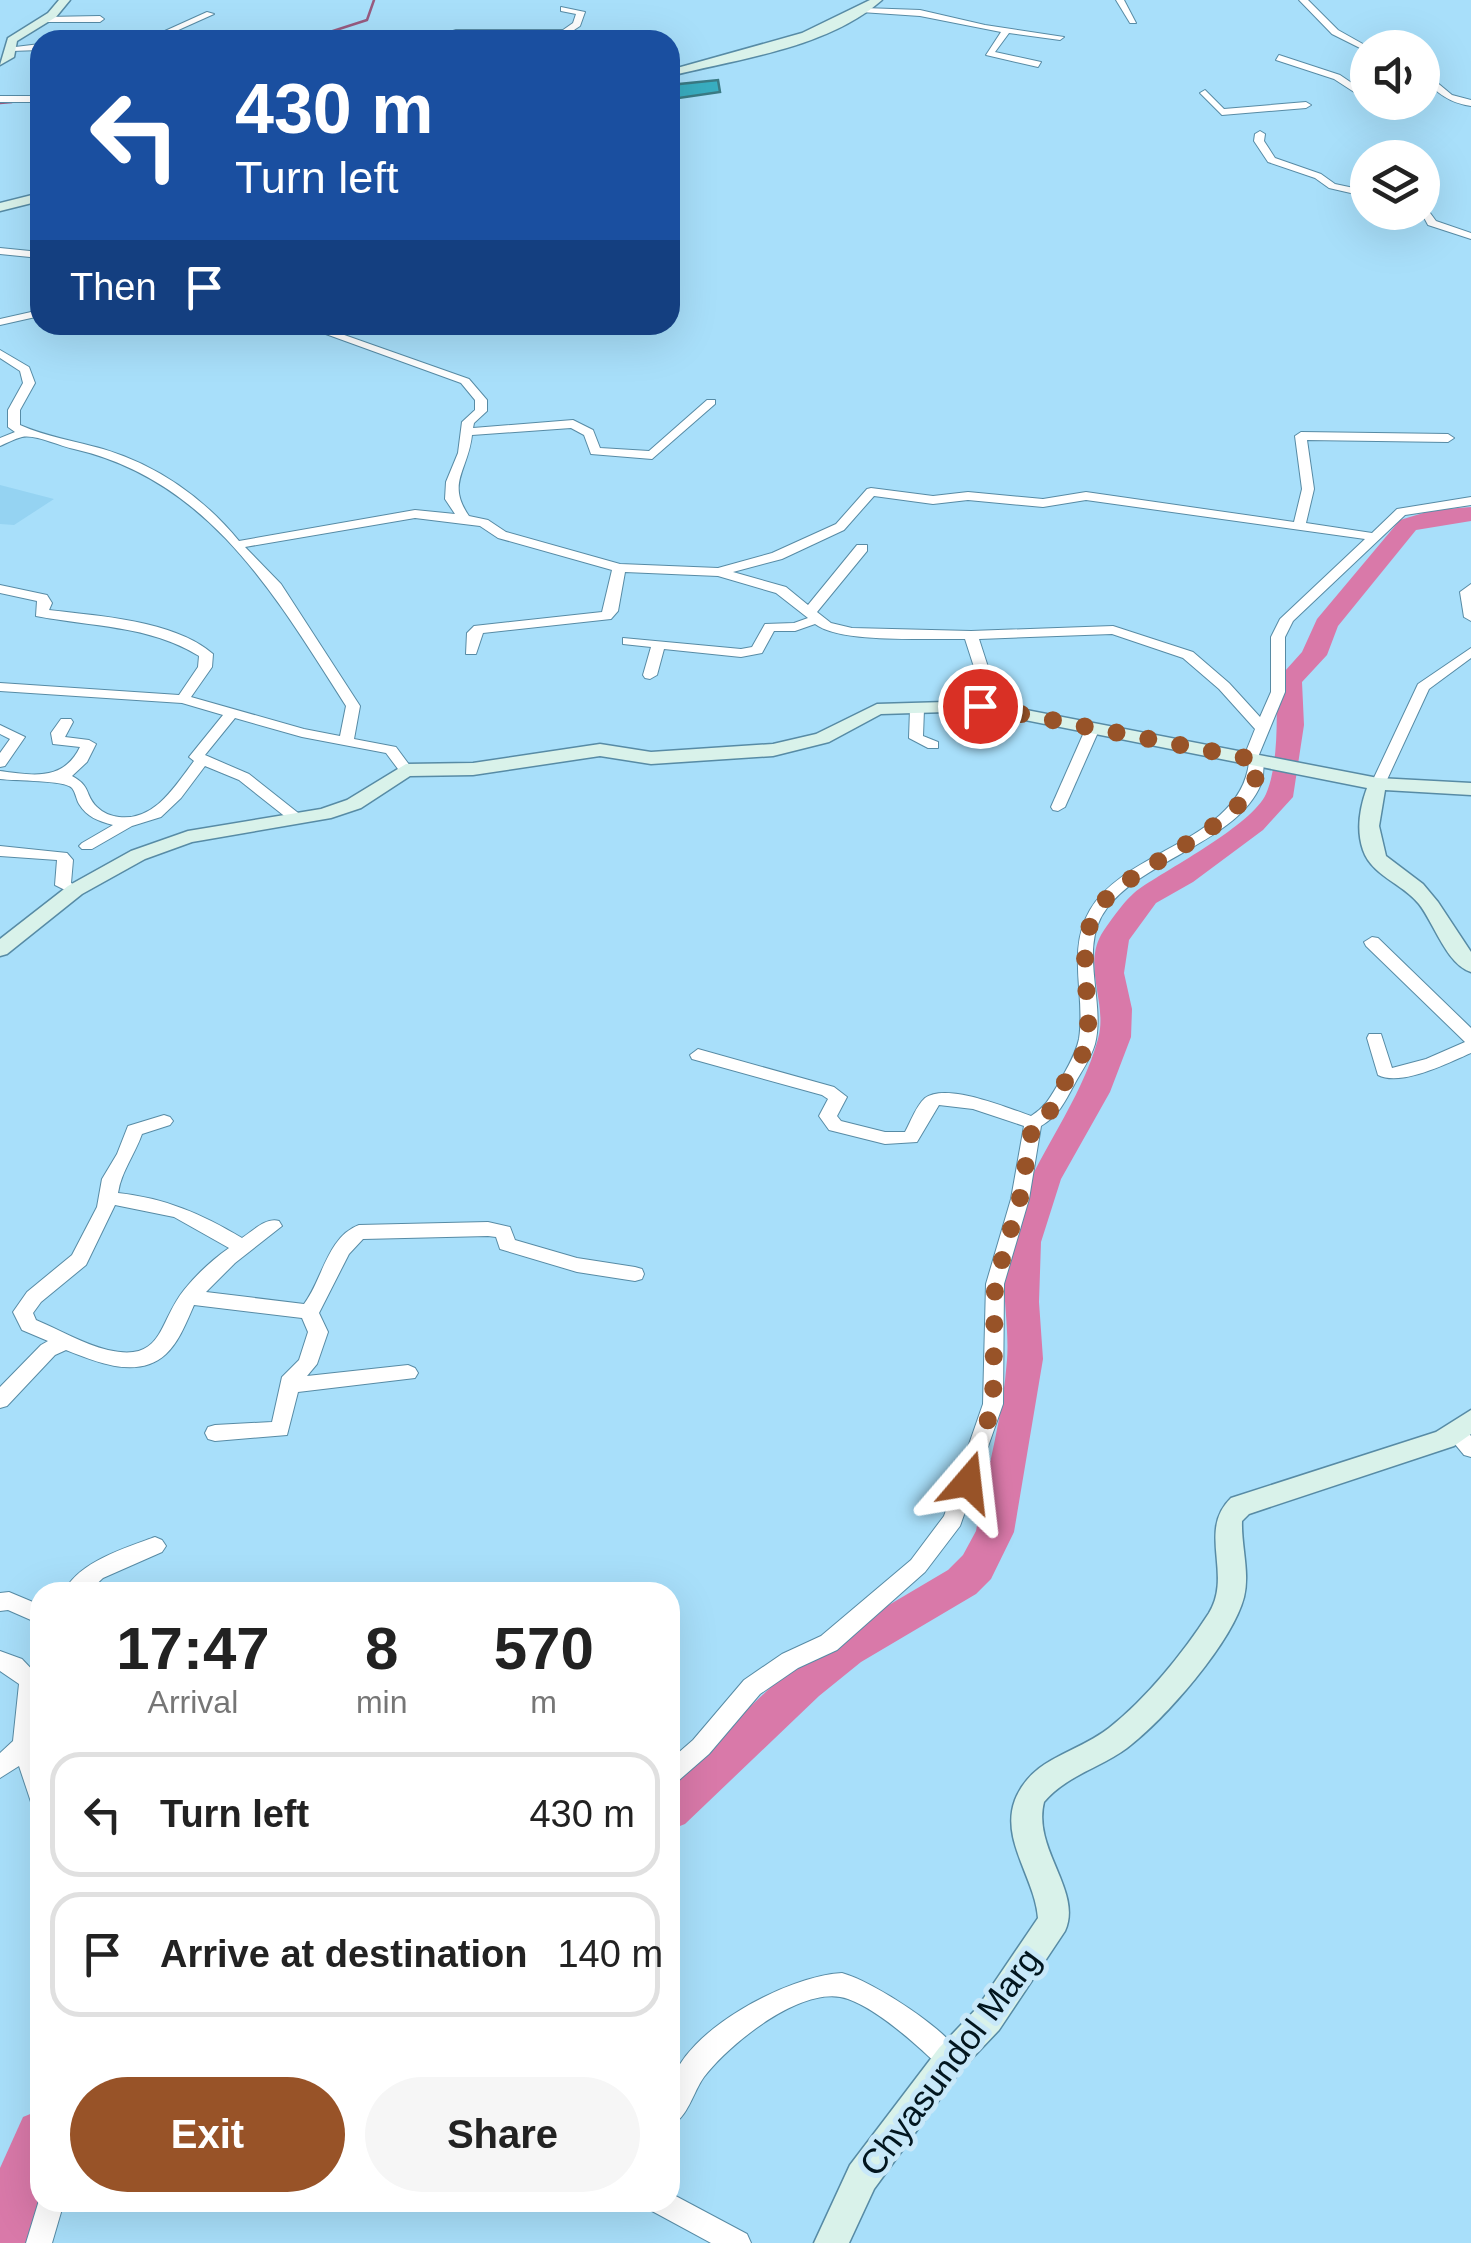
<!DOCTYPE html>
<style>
body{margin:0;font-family:Helvetica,sans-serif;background:#f6f6f6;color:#222;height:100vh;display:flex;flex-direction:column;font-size:38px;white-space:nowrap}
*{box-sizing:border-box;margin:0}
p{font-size:32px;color:#767676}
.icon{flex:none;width:55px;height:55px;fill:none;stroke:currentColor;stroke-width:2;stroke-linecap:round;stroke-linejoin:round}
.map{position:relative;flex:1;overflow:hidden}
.sheet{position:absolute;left:30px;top:1582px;width:650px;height:630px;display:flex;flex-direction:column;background:#fff;border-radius:30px;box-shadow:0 10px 40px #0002}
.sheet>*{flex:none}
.hud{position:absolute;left:30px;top:30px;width:650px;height:305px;border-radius:30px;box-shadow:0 10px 40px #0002;background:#1a4fa0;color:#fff;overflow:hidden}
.buttons{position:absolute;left:1350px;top:30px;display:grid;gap:20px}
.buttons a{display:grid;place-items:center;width:90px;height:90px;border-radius:50%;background:#fff;box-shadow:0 10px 40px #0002;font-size:50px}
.pin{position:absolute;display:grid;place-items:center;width:85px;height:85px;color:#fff;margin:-42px;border:5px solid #fff;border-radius:50%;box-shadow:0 2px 10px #0007}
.me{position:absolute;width:110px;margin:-55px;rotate:17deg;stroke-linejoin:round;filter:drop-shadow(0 0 8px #0008)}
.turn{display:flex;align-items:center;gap:35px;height:210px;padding:0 40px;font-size:45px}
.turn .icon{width:130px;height:130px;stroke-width:2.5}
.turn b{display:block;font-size:70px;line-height:85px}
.then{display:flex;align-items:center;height:95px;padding:0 40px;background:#0003;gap:20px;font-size:38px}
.eta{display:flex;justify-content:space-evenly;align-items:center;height:170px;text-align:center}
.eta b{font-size:60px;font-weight:700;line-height:70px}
.primary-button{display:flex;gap:20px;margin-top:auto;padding:20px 40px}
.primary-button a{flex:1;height:115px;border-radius:60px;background:#985328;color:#fff;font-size:40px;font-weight:700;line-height:115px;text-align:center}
.primary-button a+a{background:#f6f6f6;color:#222}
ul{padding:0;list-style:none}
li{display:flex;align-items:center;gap:30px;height:125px;margin:0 20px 15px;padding:0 20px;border:5px solid #e0e0e0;border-radius:30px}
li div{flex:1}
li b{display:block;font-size:38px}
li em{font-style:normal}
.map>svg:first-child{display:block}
.built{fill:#95d3f2}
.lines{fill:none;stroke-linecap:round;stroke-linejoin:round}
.stream{stroke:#985b80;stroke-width:2.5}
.river{fill:#d979a9;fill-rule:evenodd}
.building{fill:#39aec1;stroke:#3a7b85;stroke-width:2.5}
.street-casing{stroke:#578ba5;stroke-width:2}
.secondary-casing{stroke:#578ba5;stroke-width:3}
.street{fill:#fff;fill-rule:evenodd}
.secondary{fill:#d9f2ea;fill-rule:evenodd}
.route{stroke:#985328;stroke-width:18;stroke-dasharray:0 32.4}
.labels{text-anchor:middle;stroke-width:10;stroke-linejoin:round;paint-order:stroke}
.near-street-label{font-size:35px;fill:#02161f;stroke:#c8e8f9}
</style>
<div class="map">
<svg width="1471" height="2243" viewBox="0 0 1471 2243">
<rect width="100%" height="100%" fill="#a8dffa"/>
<polygon class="built" points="0,485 54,499 14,525 0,524"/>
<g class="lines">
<g class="stream">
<polyline points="305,40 367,20 374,0"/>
<polyline points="0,103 12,102"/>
</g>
<g class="river">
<path d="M1471,507V521L1416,530L1338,626L1327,655L1302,682L1304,725L1293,797L1263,830L1193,882L1156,903L1129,940L1124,973L1132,1009L1131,1037L1110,1092L1061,1179L1041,1242L1039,1302L1043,1359L1014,1532L991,1579L976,1594L861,1662L819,1696L685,1824L670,1830V1782L789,1670L833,1638L948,1570L963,1555L976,1531C986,1475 1003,1416 1007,1360C1010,1320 998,1278 1008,1239C1026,1166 1078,1111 1098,1039C1108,1005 1083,968 1101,935C1110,921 1126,898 1139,889C1169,868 1252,825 1266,794C1279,764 1277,713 1276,681L1302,652L1317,619L1400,520L1433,510Z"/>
<polygon points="40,2110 40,2202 33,2243 0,2243 0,2168 23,2117"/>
</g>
</g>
<polygon class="building" points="718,80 720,92 679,98 670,88 670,85"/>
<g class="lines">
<defs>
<g id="street">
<polygon points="1116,0 1124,0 1136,23 1130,23"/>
<polygon points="1299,0 1308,0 1338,30 1370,48 1368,52 1332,34"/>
<polygon points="561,7 585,12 580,26 565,36 456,36 426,40 456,30 563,30 573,23 576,14 561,11"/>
<polygon points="864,8 920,10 985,25 1064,37 1060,40 1009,33 995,52 1041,62 1038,67 986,55 1001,32 920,16 861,12"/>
<polygon points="207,12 214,14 156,40 145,40"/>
<polygon points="46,17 100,16 104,19 100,22 43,22"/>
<polygon points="40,44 40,50 11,51 7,48"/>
<polygon points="1279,55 1340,75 1368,94 1368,101 1334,79 1276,60"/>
<path d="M1422,70L1452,95L1471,100V106C1449,103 1438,93 1422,78Z"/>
<polygon points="1205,90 1224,109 1306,102 1311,105 1306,108 1222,115 1200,93"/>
<rect x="0" y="96" width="40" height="6"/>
<polygon points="1377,102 1390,102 1391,104 1386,107"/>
<polygon points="1260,131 1265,134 1264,141 1275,158 1321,174 1335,184 1368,191 1368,197 1329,188 1315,178 1268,162 1254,141 1255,134"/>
<polygon points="1422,202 1436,221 1471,233 1471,239 1428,225 1421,212"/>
<polygon points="0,248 40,252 40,258 0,254"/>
<polygon points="40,310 40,316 0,325 0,319"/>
<path d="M301,325H316L469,379L487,400V411L474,423L473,428L573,420L593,430L600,448L649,451L707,400H715V404L652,459L591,454L584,435L571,428L472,435C468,471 446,483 469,516L488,520L506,532L620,564L718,568L772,553L836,524L867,489L871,488L933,496L968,492L1043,499L1086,492L1294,522L1302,489L1295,436L1301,432L1448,434L1454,438L1448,442L1307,440L1314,489L1306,523L1372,533L1397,509L1471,497V505L1405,515L1293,621L1285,637V692L1258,757L1264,761C1263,768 1264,777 1261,784C1238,841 1143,860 1107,908C1077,947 1106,1001 1095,1044C1091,1058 1081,1072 1074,1085C1064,1103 1059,1115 1041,1126L1029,1199L1004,1284L1003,1404L960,1526L925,1572L837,1650L798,1668L760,1694L709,1754L678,1781L670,1784V1760L693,1740L744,1680L782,1654L821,1636L911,1560L944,1516L983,1404L986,1284L1011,1199L1024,1126L973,1109L939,1105L917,1142L885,1144L829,1130L819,1116L828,1099L822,1095L692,1059L690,1055L698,1049L834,1087L847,1097L837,1116L841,1121L885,1132H905C911,1121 916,1106 925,1098C946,1082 1008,1108 1031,1116C1046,1107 1051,1096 1060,1081C1067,1068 1076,1054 1079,1039C1086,996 1066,951 1090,910C1126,849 1239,841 1249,763L1243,759L1255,729L1219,689L1183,658L1112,634L979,639L988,667L981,671L974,667L965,639C931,638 841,644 815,624L795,631H774L762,653L741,657L664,649L657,675L650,679L645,678L643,675L651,647L623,644V638L741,649L752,647L765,624L794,623L808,618L776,593L718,576L625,572L618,611L611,619L483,633L476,654H466L467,633L474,626L602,612L612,570L498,538L480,526L415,518L245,547L281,584L360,706L354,739L396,747L413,770L411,773H401L386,753L302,737L235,718L205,755L249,774L302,816L305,819L302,822H292L239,780L205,766L181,798L161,817L132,826L92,849H82L79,846L82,843L113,825C98,821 87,817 79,804C76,799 76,793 72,788C65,780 15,781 0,779V771C32,775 63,782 80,747L53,744L51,733L61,719H71L73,722L65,737L89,740L96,744L87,762L72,776C92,787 84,794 97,807C103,813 111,816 119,817C155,821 175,786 194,761L189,757L223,715L182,703L0,691V683L179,695L198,667L199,656C149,625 92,627 36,616L37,601L0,593V585L47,595L52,603L49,610C98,616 174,620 213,654L212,667L191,697L304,729L340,736L346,706C276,597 210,480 74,449C59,446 35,434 22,437C14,439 7,443 0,446V438L15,432L8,427V410L23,383L20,371L0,358V350L29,367L35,383L20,410V425C47,437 75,441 103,449C157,465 204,498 239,541L415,510L455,514L445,499L446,482L458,453L462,422L475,410V400L461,383ZM874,496L933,504L968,500L1043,507L1086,500L1365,539L1280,619L1271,637V692L1260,717L1229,683L1193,652L1113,626L971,631L852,628L831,623L817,612L867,551V545H857L808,605L786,587L733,572L782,559L844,530Z"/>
<polygon points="1471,584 1471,621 1464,617 1460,592"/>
<polygon points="1471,648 1471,658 1429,689 1385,784 1383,787 1373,787 1371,784 1418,684"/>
<polygon points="917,705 924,709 923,736 938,742 938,748 928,748 909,738 910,709"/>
<polygon points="0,725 25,737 5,766 0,767 0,753 10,739 0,734"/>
<polygon points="1092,726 1099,730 1065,807 1058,811 1053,810 1051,807 1085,730"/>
<polygon points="0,846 67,853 73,860 71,883 83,890 75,895 55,885 57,860 0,856"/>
<path d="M1372,937L1378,938L1471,1028V1053C1448,1063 1401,1087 1378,1075L1367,1038L1369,1034H1381L1392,1068L1426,1059L1465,1042L1366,946L1364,942Z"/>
<path d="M164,1115L170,1117L173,1121L170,1125L142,1134C135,1154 121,1172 118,1193C165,1198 202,1214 242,1238C253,1231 266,1217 279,1221L282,1226L235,1263L206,1292L304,1304C323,1279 327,1237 359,1225L488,1222L510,1227L515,1240L577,1258L635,1267L642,1269L644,1274L642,1279L635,1281L577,1272L500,1249L496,1237L488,1236L363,1239L349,1254L319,1313L328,1332L317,1364L307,1376L408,1365L415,1368L418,1373L415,1378L298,1392L287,1435L215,1441L208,1439L205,1433L208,1427L215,1425L272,1422L282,1377L299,1360L308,1332L302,1318L194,1305C187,1321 179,1342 166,1354C138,1380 96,1362 66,1350L55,1355L7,1406L0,1408V1387L41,1345L48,1341L22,1330L13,1312L27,1292L72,1255L97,1207L102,1179L117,1154L128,1126ZM115,1205L174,1217L229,1248C213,1259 196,1275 184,1290C158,1322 164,1363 108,1350C83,1344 60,1330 36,1320L33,1313L41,1302L86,1265Z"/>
<polygon points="1455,1424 1462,1426 1471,1436 1471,1457 1464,1455 1445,1432 1448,1426"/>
<path d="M155,1537L162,1540L166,1546L162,1552L103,1578L88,1592H64C78,1562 125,1548 155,1537Z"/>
<polygon points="9,1592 40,1605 40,1624 8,1610 0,1611 0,1593"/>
<polygon points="0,1651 22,1659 40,1678 35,1746 40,1761 40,1809 32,1805 19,1766 0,1778 0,1753 13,1741 19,1684 0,1671"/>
<path d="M842,1973C872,1981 951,2031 963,2059L959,2068L950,2072L941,2068C917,2045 879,2010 848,1999C804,1983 729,2044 704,2077C693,2092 688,2118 670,2126C670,2114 667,2098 670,2086C685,2029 788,1976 842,1973Z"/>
<polygon points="670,2193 747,2234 751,2243 711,2243 652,2211 648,2202 670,2202"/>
<polygon points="40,2197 40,2202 64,2202 52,2243 26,2243"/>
</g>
<g id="secondary">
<polygon points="59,0 70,0 56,17 17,41 14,57 0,65 8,38 48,13"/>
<path d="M870,0H882C828,48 738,59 670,76V70L802,33Z"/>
<polygon points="40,193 40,201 0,211 0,203"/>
<path d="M980,701L1378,778L1471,783V795L1385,790L1379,826L1386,856L1423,884L1438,902L1471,952V972C1447,965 1434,923 1419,904C1402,883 1372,876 1363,850C1356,830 1360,807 1367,788L980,711L881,714L829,742L773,756L651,764L600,756L473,775L410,776L361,808L331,818L192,842L145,859L82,894L7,954L0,956V939L68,886L131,851L188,831L321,809L347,800L406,764L473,763L600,744L651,752L773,744L816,734L877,704Z"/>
<path d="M1471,1410V1434L1454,1446L1249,1514L1242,1521C1241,1546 1250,1572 1244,1597C1232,1643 1165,1719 1127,1748C1100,1768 1067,1775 1044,1802C1032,1849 1083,1891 1065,1931L999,2030L961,2070L874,2189L849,2243H814L850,2165L939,2048L977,2008L1038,1918C1035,1878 1000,1840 1015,1800C1032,1757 1076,1754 1109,1728C1147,1698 1183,1653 1209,1613C1233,1574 1197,1531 1231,1498L1436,1432Z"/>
</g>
</defs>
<use href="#street" class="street-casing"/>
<use href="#secondary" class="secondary-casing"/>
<use href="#street" class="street"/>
<use href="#secondary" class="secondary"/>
</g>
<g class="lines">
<path class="route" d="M968,1482L993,1404L995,1284L1020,1198L1033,1123C1053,1115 1057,1100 1065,1082C1071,1069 1085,1056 1087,1042C1093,1000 1072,943 1100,906C1133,861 1266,821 1257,760L980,706"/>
</g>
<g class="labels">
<g class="near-street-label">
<text transform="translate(950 2062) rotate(-53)" y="12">Chyasundol Marg</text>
</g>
</g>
</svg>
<div class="buttons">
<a><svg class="icon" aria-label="sound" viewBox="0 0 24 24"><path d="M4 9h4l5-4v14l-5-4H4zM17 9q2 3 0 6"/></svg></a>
<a><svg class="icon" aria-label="layers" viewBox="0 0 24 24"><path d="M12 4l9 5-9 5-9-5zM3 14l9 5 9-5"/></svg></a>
</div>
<div class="pin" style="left:980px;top:706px;background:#d93025"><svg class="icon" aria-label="arrive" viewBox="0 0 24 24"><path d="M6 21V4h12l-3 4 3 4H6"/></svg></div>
<svg class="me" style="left:968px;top:1482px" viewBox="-20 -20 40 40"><path d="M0-17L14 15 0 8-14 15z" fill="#985328" stroke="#fff" stroke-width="4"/></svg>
<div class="hud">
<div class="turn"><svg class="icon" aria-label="left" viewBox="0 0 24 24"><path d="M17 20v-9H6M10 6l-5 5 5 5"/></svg><div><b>430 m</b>Turn left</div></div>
<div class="then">Then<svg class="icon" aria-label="arrive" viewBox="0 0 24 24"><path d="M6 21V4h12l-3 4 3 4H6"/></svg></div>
</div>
<section class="sheet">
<div class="eta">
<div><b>17:47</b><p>Arrival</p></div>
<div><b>8</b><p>min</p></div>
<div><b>570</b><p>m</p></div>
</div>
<ul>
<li><svg class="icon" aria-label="left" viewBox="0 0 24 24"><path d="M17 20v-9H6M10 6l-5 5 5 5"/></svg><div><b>Turn left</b></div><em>430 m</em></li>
<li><svg class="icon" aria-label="arrive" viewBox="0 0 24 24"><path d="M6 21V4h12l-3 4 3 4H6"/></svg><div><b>Arrive at destination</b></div><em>140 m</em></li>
</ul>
<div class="primary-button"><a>Exit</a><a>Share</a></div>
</section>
</div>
